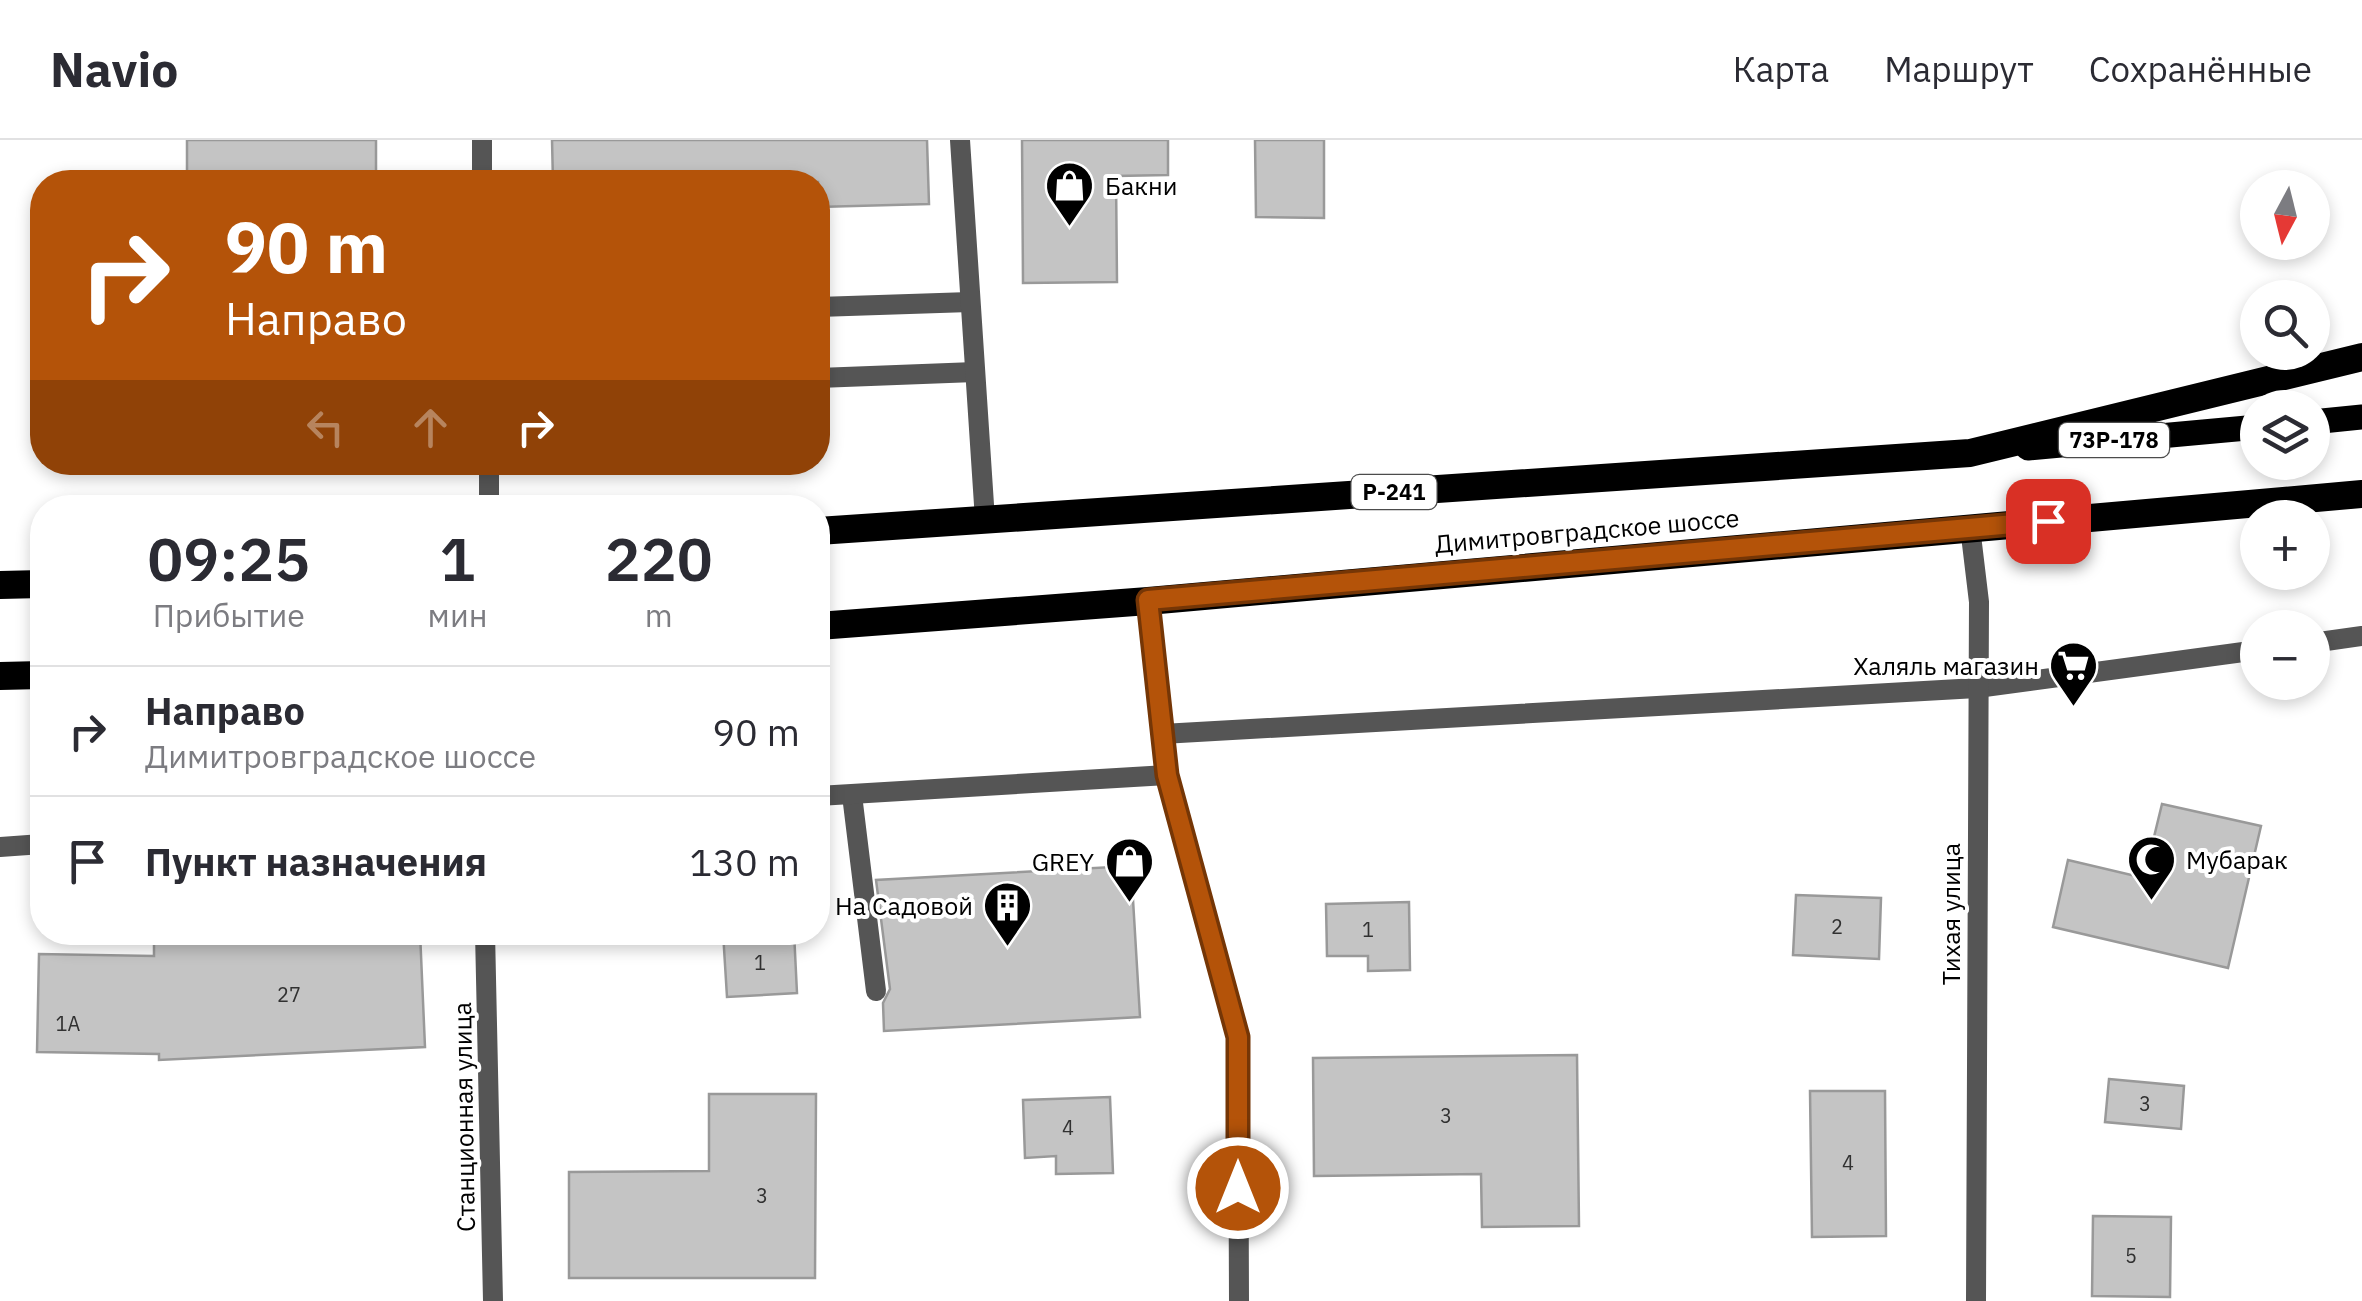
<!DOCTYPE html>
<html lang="ru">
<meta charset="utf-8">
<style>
body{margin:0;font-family:"IBM Plex Sans",sans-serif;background:#f7f7f7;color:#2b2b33;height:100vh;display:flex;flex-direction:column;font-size:38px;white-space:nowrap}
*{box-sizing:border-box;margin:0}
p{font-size:32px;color:#7c7c81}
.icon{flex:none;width:55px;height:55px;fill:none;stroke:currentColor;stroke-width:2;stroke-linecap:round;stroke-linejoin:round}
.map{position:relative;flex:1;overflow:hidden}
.side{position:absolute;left:30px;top:355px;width:800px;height:450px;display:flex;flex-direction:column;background:#fff;border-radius:40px;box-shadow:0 5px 15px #0003}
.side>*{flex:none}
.guide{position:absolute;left:30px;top:30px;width:800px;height:305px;border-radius:40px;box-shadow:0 5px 15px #0003;background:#b45309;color:#fff;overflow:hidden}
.needle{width:65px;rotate:187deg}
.tools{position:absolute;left:2240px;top:30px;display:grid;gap:20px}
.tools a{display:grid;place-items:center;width:90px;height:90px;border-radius:50%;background:#fff;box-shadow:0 5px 15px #0003;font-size:50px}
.pin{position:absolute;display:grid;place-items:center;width:85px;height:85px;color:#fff;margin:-42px;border-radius:20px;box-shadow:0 5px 15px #0006}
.me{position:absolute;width:110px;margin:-55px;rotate:0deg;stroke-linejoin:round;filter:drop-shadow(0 0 8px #0008)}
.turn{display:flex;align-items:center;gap:35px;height:210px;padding:0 30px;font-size:45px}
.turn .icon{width:130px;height:130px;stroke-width:2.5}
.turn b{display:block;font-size:70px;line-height:85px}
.lanes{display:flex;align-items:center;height:95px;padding:0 30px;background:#0003;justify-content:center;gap:50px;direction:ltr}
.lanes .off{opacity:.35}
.eta{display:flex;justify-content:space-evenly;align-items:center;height:170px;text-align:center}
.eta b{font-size:60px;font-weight:600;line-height:70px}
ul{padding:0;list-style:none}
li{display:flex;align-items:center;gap:30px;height:130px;padding:0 30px;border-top:2px solid #e1e1e2}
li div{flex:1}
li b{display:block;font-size:38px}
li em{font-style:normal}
header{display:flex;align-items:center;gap:60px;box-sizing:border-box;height:140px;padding:0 50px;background:#fff;border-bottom:2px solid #e1e1e2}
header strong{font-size:48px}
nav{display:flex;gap:55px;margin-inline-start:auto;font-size:35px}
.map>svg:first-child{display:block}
.building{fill:#c4c4c4;stroke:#999;stroke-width:2.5}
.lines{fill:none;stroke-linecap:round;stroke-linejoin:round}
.service{stroke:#555;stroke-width:20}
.minor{stroke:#555;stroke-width:20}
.primary{stroke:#000;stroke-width:25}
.trunk{stroke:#000;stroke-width:28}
.route-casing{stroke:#753606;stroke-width:25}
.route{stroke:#b45309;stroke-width:18}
.labels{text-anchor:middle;stroke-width:8;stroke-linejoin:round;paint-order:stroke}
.number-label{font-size:20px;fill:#313131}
.shield{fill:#fff;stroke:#4c4c4c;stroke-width:2.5}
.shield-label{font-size:22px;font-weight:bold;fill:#000}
.poi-label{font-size:25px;fill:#000;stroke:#fff;text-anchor:end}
.street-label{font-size:25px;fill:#000;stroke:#fff}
</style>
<header>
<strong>Navio</strong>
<nav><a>Карта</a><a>Маршрут</a><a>Сохранённые</a></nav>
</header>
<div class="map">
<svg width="2362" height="1161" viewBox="0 0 2362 1161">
<rect width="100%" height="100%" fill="#fff"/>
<g class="building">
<polygon points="187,0 376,0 376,39 187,38"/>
<polygon points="552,0 927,0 929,64 818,67 818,42 553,42"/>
<polygon points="1022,0 1168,0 1168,35 1116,36 1117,142 1023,143"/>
<polygon points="1255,0 1324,0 1324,78 1256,77"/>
<polygon points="2162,664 2261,686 2228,828 2053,787 2068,720 2144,738"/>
<polygon points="1131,726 1140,877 884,891 883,863 890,849 876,740"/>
<polygon points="1796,755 1881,758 1879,819 1793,815"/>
<polygon points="1409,762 1410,830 1368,831 1368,816 1327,816 1326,764"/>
<polygon points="363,792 420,792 425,907 159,920 159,914 37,912 39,814 154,816 154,802"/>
<polygon points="723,792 794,792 797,853 727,857"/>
<polygon points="1577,915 1579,1086 1482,1087 1481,1034 1314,1036 1313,918"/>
<polygon points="2109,939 2184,946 2181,989 2105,982"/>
<polygon points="1810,951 1885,951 1886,1096 1812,1097"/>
<polygon points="709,954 816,954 815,1138 569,1138 569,1032 709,1031"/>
<polygon points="1110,957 1113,1033 1056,1034 1056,1016 1025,1018 1023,960"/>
<polygon points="2093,1076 2171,1077 2170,1157 2092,1156"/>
</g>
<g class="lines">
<g class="service">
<polyline points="818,167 970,162"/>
<polyline points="818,238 975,232"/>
<polyline points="2312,503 2362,496"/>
<polyline points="1162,594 1977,548 2258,510"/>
<polyline points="852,655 876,851"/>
<polyline points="818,656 1167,635"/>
<polyline points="0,707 42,704"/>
</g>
<g class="minor">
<polyline points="482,0 482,42"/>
<polyline points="960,0 985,380"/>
<polyline points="489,322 489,368"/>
<polyline points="1970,387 1979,462 1976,1161"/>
<polyline points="1148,461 1167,635 1238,897 1239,1161"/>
<polyline points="485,792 493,1161"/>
</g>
<g class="primary">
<polyline points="2312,282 2362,277"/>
<polyline points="2028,308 2258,287"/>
</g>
<g class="trunk">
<polyline points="818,391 1970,313 2362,217"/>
<polyline points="0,445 42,444"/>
<polyline points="818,486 1148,461 2362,354"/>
<polyline points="0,536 42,535"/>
</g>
</g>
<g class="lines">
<defs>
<polyline id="route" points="1238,1048 1238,897 1167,635 1148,460 2048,381"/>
</defs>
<use href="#route" class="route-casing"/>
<use href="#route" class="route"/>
</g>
<defs>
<symbol id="shop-pin" viewBox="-11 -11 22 30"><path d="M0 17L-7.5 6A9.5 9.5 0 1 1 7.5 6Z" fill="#000" stroke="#fff"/><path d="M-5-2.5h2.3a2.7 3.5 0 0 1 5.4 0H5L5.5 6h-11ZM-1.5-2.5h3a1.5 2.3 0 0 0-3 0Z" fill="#fff"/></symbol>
<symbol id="supermarket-pin" viewBox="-11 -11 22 30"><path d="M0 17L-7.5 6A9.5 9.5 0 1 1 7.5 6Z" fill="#000" stroke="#fff"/><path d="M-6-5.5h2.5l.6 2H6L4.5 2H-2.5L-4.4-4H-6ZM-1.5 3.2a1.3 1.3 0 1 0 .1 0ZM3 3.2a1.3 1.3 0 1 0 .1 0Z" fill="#fff"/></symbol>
<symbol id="mosque-pin" viewBox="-11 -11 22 30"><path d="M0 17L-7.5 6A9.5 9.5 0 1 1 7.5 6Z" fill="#000" stroke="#fff"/><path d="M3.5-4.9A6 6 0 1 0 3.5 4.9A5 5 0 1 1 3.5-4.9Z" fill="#fff"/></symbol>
<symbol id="building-pin" viewBox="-11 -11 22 30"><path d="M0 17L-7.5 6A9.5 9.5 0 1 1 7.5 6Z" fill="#000" stroke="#fff"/><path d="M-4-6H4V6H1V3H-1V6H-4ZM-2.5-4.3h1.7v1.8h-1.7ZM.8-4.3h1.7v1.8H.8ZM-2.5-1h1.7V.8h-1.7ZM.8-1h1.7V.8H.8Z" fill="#fff"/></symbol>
</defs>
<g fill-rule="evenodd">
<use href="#shop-pin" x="1042" y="18" width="55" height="75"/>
<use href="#supermarket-pin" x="2046" y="498" width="55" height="75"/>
<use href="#mosque-pin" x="2124" y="692" width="55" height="75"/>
<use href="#shop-pin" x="1102" y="694" width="55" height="75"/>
<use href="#building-pin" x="980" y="738" width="55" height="75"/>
</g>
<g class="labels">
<g class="number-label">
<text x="1837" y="794">2</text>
<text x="1368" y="797">1</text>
<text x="760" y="830">1</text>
<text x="289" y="862">27</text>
<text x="68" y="891">1А</text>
<text x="2145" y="971">3</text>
<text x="1446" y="983">3</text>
<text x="1068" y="995">4</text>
<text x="1848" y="1030">4</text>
<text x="762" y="1063">3</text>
<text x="2131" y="1123">5</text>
</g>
<g class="shield">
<rect x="2059" y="283" width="110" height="34" rx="8"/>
<rect x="1351.5" y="335" width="85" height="34" rx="8"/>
</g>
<g class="shield-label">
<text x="2114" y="308">73Р-178</text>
<text x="1394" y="360">Р-241</text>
</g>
<g class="poi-label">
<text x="1105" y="55" text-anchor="start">Бакни</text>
<text x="2039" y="535">Халяль магазин</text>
<text x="2186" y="729" text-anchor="start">Мубарак</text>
<text x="1094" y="731">GREY</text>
<text x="973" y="775">На Садовой</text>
</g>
<g class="street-label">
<text transform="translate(1587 391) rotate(-5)" y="9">Димитровградское шоссе</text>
<text transform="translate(1951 774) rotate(-90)" y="9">Тихая улица</text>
<text transform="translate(464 977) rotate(-91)" y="9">Станционная улица</text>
</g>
</g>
</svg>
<div class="tools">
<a><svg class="needle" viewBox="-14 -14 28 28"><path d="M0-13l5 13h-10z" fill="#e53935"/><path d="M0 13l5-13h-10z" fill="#7c7c81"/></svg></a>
<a><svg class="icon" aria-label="search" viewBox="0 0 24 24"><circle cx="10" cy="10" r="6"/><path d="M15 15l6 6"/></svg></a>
<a><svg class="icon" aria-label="layers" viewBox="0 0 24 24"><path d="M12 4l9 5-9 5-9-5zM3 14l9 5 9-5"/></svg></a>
<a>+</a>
<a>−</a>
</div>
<div class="pin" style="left:2048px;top:381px;background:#d93025"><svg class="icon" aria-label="arrive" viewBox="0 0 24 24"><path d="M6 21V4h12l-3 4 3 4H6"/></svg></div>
<svg class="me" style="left:1238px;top:1048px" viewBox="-20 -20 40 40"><circle r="17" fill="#b45309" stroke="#fff" stroke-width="3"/><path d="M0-11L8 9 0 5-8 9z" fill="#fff"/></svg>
<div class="guide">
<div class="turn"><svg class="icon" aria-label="right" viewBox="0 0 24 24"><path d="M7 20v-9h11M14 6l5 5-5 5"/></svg><div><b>90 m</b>Направо</div></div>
<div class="lanes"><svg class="icon off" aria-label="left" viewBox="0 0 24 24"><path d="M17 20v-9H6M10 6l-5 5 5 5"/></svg><svg class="icon off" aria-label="ahead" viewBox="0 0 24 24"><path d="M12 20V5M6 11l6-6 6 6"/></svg><svg class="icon" aria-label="right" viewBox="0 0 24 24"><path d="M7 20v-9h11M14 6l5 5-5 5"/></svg></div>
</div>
<section class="side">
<div class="eta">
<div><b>09:25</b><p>Прибытие</p></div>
<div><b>1</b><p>мин</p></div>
<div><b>220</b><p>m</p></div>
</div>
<ul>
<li><svg class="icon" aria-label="right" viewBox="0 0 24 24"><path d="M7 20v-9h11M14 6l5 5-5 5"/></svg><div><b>Направо</b><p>Димитровградское шоссе</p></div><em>90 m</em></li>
<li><svg class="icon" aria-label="arrive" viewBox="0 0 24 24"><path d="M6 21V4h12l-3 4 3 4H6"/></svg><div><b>Пункт назначения</b></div><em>130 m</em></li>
</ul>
</section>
</div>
